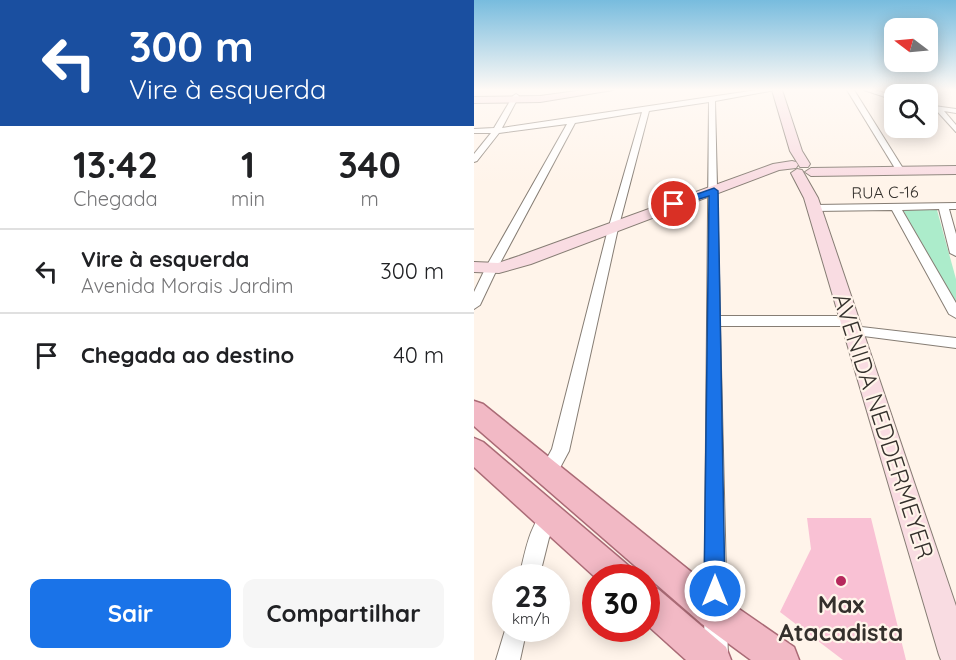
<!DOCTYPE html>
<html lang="pt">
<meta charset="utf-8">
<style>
body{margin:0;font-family:Quicksand,sans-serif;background:#f6f6f6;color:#202124;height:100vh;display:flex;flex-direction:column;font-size:22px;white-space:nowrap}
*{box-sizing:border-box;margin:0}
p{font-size:20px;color:#757577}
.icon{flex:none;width:33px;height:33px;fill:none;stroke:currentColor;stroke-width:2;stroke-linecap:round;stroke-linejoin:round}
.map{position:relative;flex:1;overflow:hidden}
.panel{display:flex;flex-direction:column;background:#fff;width:474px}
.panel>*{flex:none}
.hud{background:#1a4fa0;color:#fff;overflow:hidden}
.needle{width:39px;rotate:286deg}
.tools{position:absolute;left:410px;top:18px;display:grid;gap:12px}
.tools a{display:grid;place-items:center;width:54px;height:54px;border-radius:12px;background:#fff;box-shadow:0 3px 15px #0003;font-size:30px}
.speed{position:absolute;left:18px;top:564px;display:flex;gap:12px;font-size:30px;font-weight:700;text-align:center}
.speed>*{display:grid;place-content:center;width:78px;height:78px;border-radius:50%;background:#fff;box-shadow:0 3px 15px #0003;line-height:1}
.speed small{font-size:15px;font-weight:400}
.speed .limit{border:9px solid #d22;background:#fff;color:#111}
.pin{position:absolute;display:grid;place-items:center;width:51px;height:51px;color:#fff;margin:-26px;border:3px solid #fff;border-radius:50%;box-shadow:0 2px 6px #0007}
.me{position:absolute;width:66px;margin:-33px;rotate:0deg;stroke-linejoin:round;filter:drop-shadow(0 0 4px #0008)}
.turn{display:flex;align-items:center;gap:21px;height:126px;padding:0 30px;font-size:27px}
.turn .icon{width:78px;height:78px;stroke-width:2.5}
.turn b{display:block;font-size:42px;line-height:51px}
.eta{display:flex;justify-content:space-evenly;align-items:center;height:102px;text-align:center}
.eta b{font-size:36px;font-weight:700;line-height:42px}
.cta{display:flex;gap:12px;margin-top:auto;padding:12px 30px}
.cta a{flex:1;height:69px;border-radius:12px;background:#1a73e8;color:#fff;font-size:24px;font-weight:700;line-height:69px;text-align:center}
.cta a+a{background:#f6f6f6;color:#202124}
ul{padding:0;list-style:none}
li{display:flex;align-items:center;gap:18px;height:84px;padding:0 30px;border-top:2px solid #e0e0e0}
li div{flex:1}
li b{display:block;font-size:22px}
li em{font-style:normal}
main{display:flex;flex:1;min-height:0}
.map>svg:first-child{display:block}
.green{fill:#aceccb}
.building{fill:#f9c1d4}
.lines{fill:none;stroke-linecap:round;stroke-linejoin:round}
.street-casing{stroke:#867d74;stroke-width:2}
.secondary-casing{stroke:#867d74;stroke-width:2}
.primary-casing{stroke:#aa6b76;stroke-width:3}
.street{fill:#fff;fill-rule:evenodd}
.secondary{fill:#f9dce2;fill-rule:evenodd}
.primary{fill:#f2b9c5;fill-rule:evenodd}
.route{fill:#1a73e8;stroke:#114b97;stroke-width:1.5}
.poi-dot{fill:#b6285c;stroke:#fff4ea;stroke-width:2}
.labels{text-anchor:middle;stroke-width:4.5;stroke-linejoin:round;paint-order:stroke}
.far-street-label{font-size:16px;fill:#34302c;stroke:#fff4ea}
.near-street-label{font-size:24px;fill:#34302c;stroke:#fff4ea}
.near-poi-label{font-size:24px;font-weight:bold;fill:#34302c;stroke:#fff4ea}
</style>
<main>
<section class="panel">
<div class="hud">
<div class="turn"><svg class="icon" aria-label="left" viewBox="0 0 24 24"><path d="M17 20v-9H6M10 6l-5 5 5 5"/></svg><div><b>300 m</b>Vire à esquerda</div></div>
</div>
<div class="eta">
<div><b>13:42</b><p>Chegada</p></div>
<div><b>1</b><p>min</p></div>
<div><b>340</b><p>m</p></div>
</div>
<ul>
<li><svg class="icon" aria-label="left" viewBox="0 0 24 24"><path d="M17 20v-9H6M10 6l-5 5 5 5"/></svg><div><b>Vire à esquerda</b><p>Avenida Morais Jardim</p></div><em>300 m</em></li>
<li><svg class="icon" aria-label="arrive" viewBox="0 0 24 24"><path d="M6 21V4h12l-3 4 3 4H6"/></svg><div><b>Chegada ao destino</b></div><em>40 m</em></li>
</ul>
<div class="cta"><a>Sair</a><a>Compartilhar</a></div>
</section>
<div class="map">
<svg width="482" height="660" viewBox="0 0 482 660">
<rect width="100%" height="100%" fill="#fff4ea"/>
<polygon class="green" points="429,210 463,210 482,279 482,305"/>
<polygon class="building" points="333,518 397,518 432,660 369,660 306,612 337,549"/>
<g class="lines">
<defs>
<g id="street">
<polygon points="283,90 301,90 241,101 246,316 376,316 383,321 376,326 246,326 254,660 230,660 235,102 175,111 143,233 95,451 80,479 74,481 68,479 65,473 78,449 133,233 168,112 101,123 24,267 6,305 0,309 0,292 12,267 93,124 25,133 3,161 0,162 0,154 17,133 0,133 0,129 20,128 39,96 42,94 45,96 28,128"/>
<polygon points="373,90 380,90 430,170 429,172 422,170"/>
<polygon points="390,90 401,90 420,96 420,100"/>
<polygon points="453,105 482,109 482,113 470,111 482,125 482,132 462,110 453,109"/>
<polygon points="482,203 482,209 475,209 482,234 482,256 476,253 465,209 428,210 482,303 482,318 475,314 418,210 340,211 335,208 340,205"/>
<polygon points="379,326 482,338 482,348 374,334 372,331"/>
<path d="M76,508L83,510L85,517L75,538L65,578H45C50,558 56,516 76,508Z"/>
<polygon points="32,627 32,628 53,628 46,660 22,660"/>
</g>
<g id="secondary">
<polygon points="110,90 139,90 66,102 0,103 0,97 66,96"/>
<polygon points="298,90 308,90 328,151 336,164 334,167 326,167 316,151"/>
<polygon points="318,161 322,162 324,165 322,168 305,170 57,264 25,273 0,272 0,262 24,263 45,256 299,164"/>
<polygon points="482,166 482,174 337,176 331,172 337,168"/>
<polygon points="323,169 328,170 344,198 482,606 482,660 467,660 465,655 330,198 317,173"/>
</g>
<g id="primary">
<polygon points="0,401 9,404 252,600 320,647 325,660 277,660 228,624 0,426"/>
<polygon points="0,438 9,442 156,567 161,578 122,578 0,467"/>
<polygon points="172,585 184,589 252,647 257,660 212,660 172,624"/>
</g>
</defs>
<use href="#street" class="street-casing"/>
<use href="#secondary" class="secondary-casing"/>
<use href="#primary" class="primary-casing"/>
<use href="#street" class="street"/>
<use href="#secondary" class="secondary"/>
<use href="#primary" class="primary"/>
</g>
<linearGradient id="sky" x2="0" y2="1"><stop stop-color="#78bcde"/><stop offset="0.49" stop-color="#fffaf6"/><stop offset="1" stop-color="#fffaf6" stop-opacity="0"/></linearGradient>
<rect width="482" height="183" fill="url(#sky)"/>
<polygon class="route" points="240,188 244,191 251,591 248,598 241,601 233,598 230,591 235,196 200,207 195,204"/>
<circle class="poi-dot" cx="367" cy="581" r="6"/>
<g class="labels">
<g class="far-street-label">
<text transform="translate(411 192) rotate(-1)" y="6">RUA C-16</text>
</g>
<g class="near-street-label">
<text transform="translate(409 426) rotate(72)" y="8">AVENIDA NEDDERMEYER</text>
</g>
<g class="near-poi-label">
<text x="367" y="613">Max<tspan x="367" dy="28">Atacadista</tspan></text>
</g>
</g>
</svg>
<div class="tools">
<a><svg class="needle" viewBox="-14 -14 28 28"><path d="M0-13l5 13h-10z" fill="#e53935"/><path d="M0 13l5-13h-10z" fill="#757577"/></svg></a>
<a><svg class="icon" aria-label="search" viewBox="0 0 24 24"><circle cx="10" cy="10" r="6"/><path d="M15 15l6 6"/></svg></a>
</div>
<div class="speed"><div>23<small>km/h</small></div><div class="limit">30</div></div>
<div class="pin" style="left:200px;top:204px;background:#d93025"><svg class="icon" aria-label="arrive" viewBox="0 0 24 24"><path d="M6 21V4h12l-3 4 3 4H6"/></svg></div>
<svg class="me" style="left:241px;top:591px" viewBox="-20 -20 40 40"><circle r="17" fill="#1a73e8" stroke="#fff" stroke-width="3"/><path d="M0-11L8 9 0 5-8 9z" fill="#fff"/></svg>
</div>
</main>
